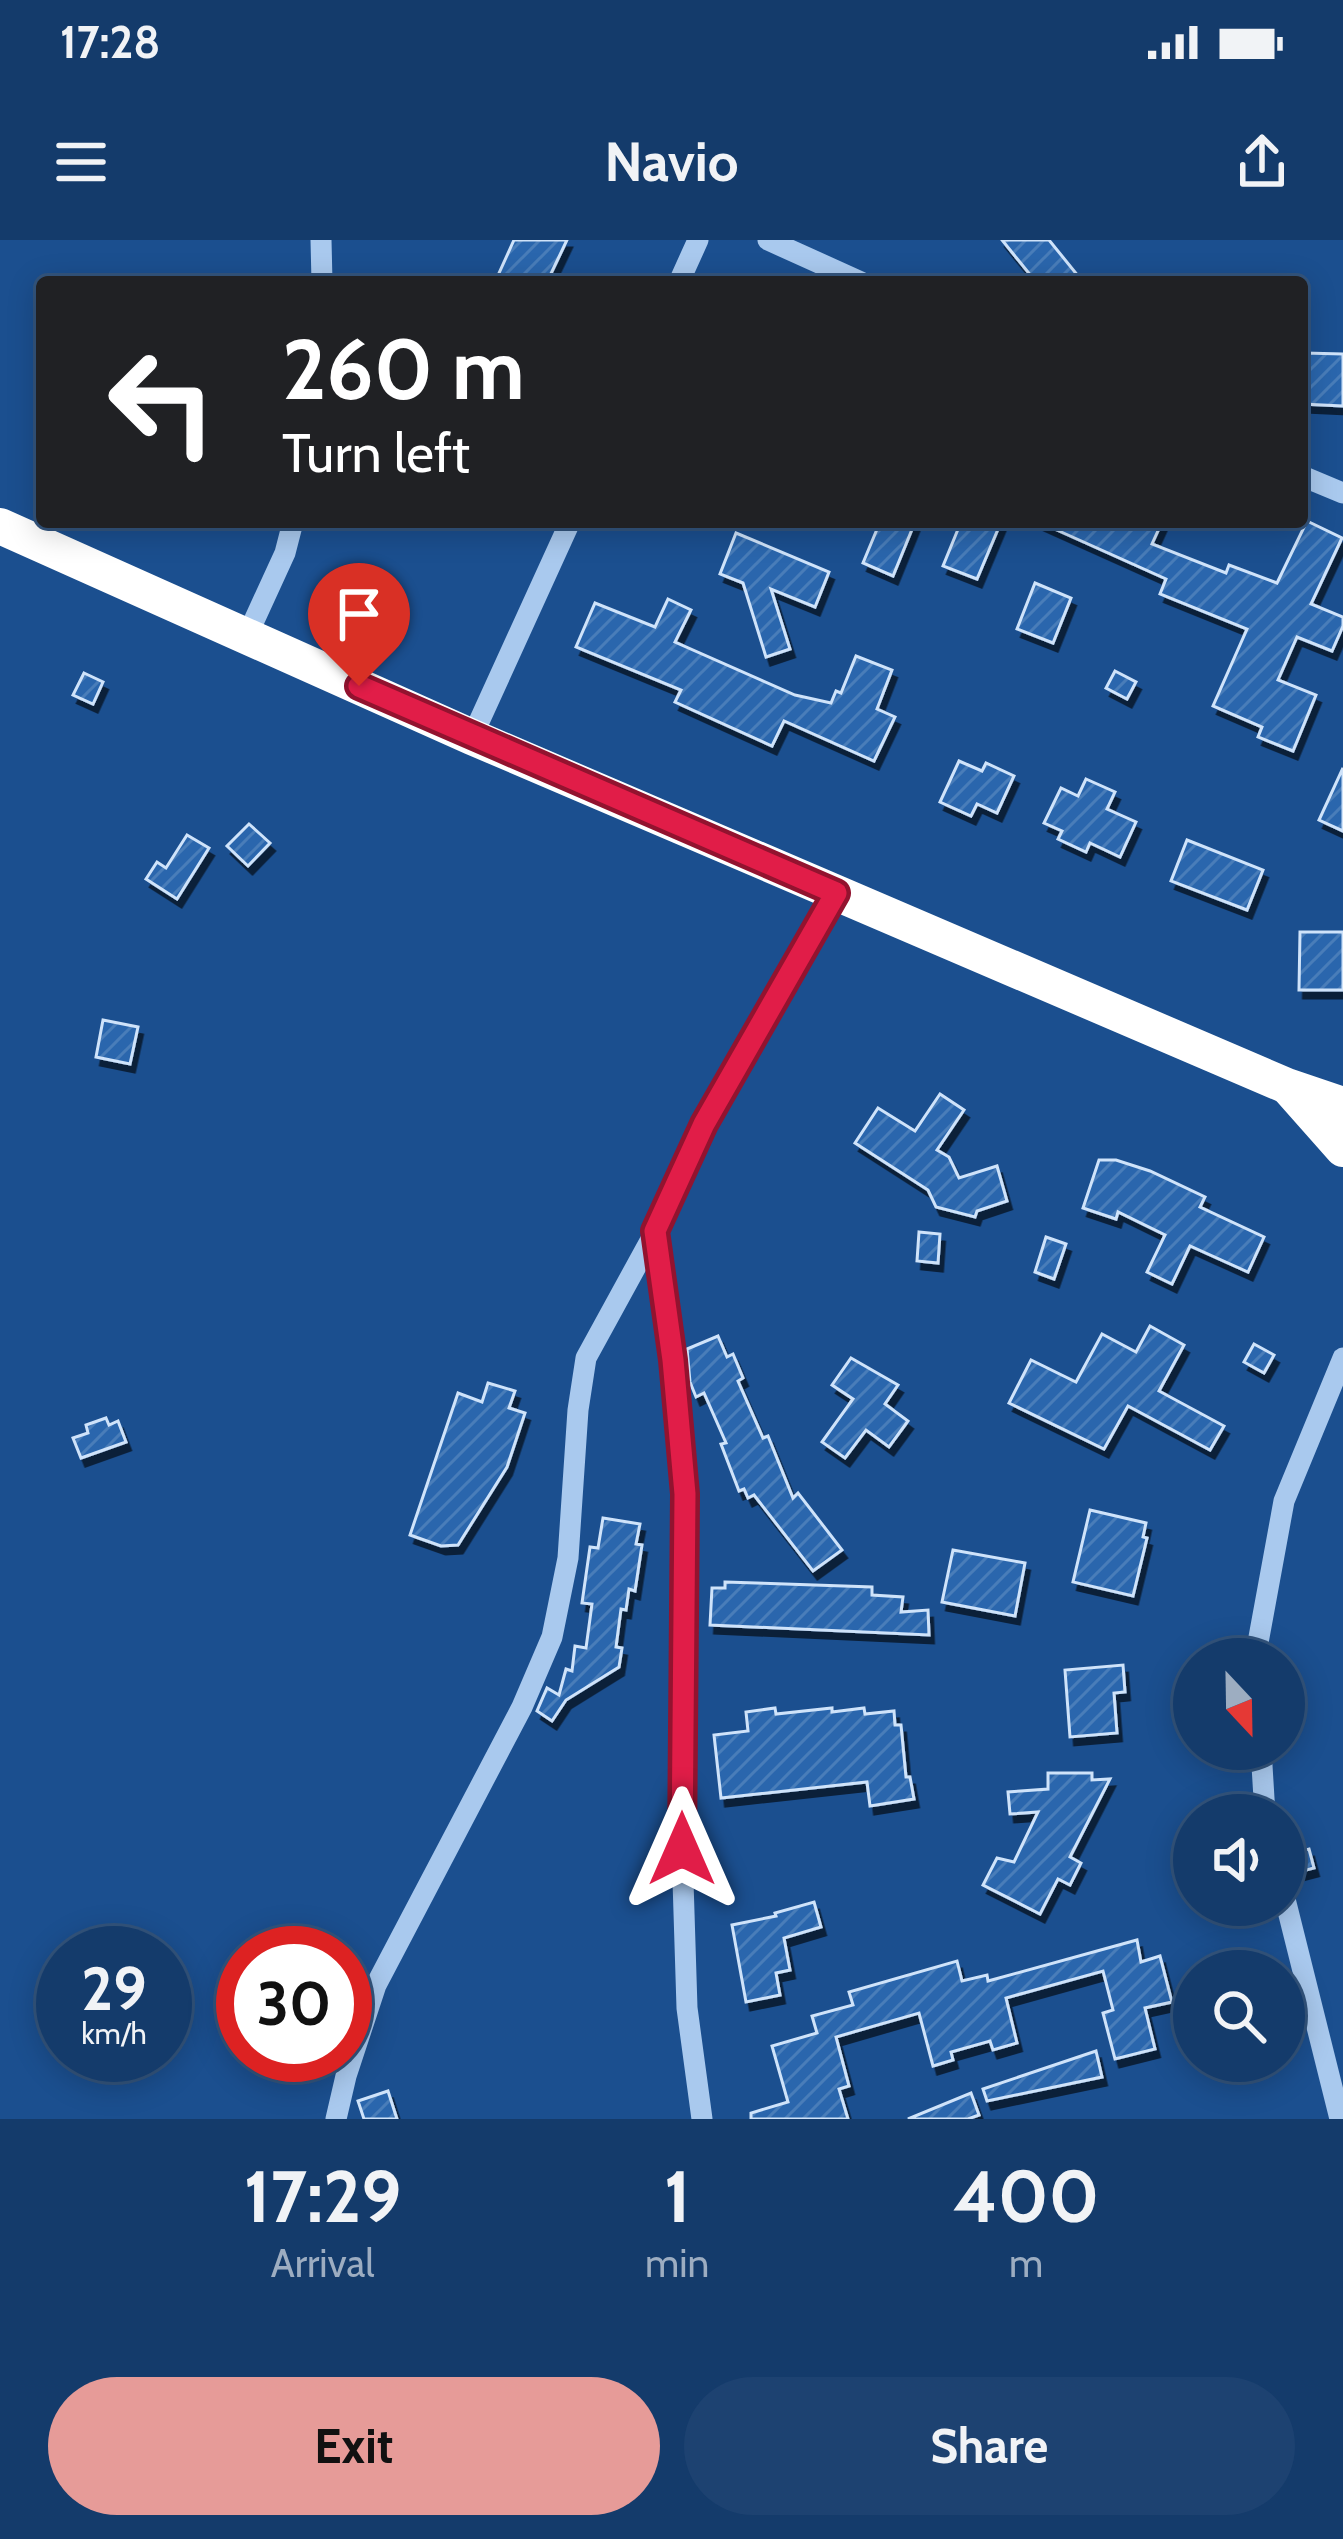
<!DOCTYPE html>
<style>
body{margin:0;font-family:Cabin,sans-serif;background:#1d4271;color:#f1f3f6;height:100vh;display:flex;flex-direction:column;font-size:45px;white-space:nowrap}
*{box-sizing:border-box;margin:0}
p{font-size:39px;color:#9dadc1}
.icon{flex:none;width:66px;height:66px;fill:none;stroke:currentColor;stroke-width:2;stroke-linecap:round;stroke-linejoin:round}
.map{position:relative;height:1879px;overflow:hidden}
.side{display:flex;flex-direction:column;background:#143b6b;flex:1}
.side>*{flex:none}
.guide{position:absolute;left:36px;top:36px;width:1272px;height:252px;border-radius:12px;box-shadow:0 6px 30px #0003,0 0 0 3px #33557e;background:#202124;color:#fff;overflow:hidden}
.needle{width:78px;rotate:158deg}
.controls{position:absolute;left:1173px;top:1398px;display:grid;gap:24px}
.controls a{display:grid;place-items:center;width:132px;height:132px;border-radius:50%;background:#143b6b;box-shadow:0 6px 30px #0003,0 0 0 3px #33557e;font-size:60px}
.speed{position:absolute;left:36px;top:1686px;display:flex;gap:24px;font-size:60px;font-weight:700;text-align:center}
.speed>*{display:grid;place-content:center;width:156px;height:156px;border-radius:50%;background:#143b6b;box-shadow:0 6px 30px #0003,0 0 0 3px #33557e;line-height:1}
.speed small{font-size:30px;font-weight:400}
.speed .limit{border:18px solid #d22;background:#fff;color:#111}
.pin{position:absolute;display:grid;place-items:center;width:102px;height:102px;color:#fff;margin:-123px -51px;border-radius:50% 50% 50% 0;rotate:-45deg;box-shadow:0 0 12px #0007}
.pin .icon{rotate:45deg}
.me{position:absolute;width:132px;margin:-66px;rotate:0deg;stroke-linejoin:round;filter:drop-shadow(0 0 9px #0008)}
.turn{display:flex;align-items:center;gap:42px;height:252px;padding:0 48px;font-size:54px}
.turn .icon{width:156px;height:156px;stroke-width:2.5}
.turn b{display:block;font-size:84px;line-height:102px}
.eta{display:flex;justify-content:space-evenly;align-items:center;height:204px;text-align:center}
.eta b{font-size:72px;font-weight:700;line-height:84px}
.action{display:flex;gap:24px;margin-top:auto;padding:24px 48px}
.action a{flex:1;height:138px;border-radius:72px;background:#e69b98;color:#111;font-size:48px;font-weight:700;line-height:138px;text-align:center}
.action a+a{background:#1d4271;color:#f1f3f6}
.status{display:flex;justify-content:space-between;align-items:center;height:84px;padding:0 60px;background:#143b6b;direction:ltr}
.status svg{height:33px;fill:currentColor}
header{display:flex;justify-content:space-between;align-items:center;height:156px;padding:0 48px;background:#143b6b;font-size:54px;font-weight:700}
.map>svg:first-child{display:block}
.building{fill:url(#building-hatch);stroke:#cfe3fa;stroke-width:3;filter:url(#shadow)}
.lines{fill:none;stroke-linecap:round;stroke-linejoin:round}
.minor{stroke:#a9c9ee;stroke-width:21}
.highway{stroke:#fff;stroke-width:36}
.route-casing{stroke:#92132f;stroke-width:30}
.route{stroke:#e11d48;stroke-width:21}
</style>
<div class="status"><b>17:28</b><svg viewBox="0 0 49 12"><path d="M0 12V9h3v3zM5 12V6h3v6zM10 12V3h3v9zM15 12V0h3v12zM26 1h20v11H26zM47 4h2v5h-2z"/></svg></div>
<header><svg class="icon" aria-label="menu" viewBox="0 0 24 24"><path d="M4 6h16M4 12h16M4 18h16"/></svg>Navio<svg class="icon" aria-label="share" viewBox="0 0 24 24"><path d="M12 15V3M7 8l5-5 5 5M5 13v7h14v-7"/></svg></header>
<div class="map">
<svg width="1343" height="1879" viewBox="0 0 1343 1879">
<defs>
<pattern id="building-hatch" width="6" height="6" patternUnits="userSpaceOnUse" patternTransform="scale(3)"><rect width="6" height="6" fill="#2a66ad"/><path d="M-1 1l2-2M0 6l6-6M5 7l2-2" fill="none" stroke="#4a7db9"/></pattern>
<filter id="shadow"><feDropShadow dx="4.5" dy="8" stdDeviation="0" flood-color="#0009"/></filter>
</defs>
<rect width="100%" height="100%" fill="#1b4f8f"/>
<g class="building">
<polygon points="514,0 567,0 547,42 495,42"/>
<polygon points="1002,0 1049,0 1083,42 1036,42"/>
<polygon points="1304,113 1343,114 1343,166 1302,164"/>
<polygon points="1307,281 1342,298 1311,364 1343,377 1343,386 1332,411 1297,397 1278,440 1316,455 1293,511 1258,497 1262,487 1213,466 1247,389 1160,354 1166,339 1039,282 1162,282 1152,304 1226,333 1229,325 1277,343"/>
<polygon points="880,282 915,282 893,336 863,323"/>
<polygon points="961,282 1001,282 977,339 943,326"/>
<polygon points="736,293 829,332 815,367 771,349 790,409 766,417 743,343 720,334"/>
<polygon points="1035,343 1071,358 1053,403 1017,389"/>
<polygon points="668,359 691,370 675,402 795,455 831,463 836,451 841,453 856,416 892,430 877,469 895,477 874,521 784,481 772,506 675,462 681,450 576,407 595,363 655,387"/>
<polygon points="1115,431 1136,442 1127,459 1106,448"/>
<polygon points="84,433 103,442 93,464 73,455"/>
<polygon points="959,521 982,531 986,523 1014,536 997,573 977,564 971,576 940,562"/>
<polygon points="1343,528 1343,591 1319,580"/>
<polygon points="1086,539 1115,552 1107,569 1136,582 1120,617 1090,603 1086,612 1058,599 1062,591 1044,583 1061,548 1078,556"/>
<polygon points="249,584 270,603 248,626 227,606"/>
<polygon points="187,595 209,608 177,659 146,639 157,622 166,628"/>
<polygon points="1187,600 1263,630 1247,670 1171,641"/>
<polygon points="1300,692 1343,692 1343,750 1299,750"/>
<polygon points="103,780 138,787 130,824 96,817"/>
<polygon points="940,854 964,870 937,910 949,917 959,938 997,926 1007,961 977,971 975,977 936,967 928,950 855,903 878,868 915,891"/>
<polygon points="1099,920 1116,920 1150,931 1205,957 1200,967 1264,997 1248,1032 1190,1006 1172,1044 1147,1032 1165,995 1118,972 1116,979 1083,968"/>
<polygon points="919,992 940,994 938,1023 917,1021"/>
<polygon points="1046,997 1066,1004 1054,1039 1035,1032"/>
<polygon points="1150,1086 1184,1105 1159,1151 1224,1186 1210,1210 1128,1166 1104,1209 1009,1163 1031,1120 1076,1142 1102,1094 1136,1112"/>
<polygon points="718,1096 727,1117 733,1114 743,1138 738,1141 763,1198 768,1196 793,1258 798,1253 842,1310 813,1331 754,1255 748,1258 744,1249 739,1251 721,1204 726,1203 704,1153 696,1157 690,1142 687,1109"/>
<polygon points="1254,1104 1274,1115 1264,1133 1244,1122"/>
<polygon points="851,1118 898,1145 885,1164 908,1181 889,1207 866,1190 845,1218 822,1202 853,1159 832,1145"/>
<polygon points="488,1143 515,1151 509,1168 525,1173 507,1227 458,1305 441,1306 410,1295 458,1153 482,1162"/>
<polygon points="106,1178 109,1185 118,1181 126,1202 81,1218 73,1198 88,1193 86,1185"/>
<polygon points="1090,1270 1146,1283 1143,1297 1147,1298 1133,1356 1073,1342"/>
<polygon points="603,1278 640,1284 636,1304 642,1305 635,1351 629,1349 626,1370 621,1369 616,1407 622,1408 619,1427 566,1460 552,1481 537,1471 547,1448 559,1455 566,1429 572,1431 575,1406 586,1408 592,1364 582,1363 590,1307 598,1308"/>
<polygon points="953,1310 1025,1323 1015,1376 942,1362"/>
<polygon points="725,1342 872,1347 872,1355 903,1357 901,1372 928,1370 929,1395 710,1385 712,1348 725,1348"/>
<polygon points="1123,1425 1125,1452 1114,1453 1117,1493 1070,1497 1065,1430"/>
<polygon points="775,1468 776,1474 832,1468 832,1472 864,1468 865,1474 894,1471 895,1485 901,1485 906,1537 910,1537 914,1559 870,1566 867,1542 721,1558 714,1495 748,1491 746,1472"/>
<polygon points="1048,1533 1092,1533 1092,1540 1110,1539 1070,1617 1081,1623 1070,1645 1058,1639 1040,1674 983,1645 997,1618 1014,1622 1038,1572 1010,1574 1008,1552 1048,1549"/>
<polygon points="1309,1609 1314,1628 1291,1634 1287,1615"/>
<polygon points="814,1662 821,1687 784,1698 790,1730 776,1733 780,1755 746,1762 732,1685 776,1676 775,1673"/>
<polygon points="1137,1700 1141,1722 1160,1716 1172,1762 1145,1768 1155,1809 1115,1819 1103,1773 1113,1770 1103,1731 1006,1758 1017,1803 993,1810 990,1801 951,1812 953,1820 933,1826 919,1773 836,1797 849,1846 839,1849 848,1879 751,1879 751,1873 788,1862 772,1806 817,1793 812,1776 853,1765 849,1752 957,1721 962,1741 987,1735 988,1741"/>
<polygon points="1096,1811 1102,1837 987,1861 983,1849"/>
<polygon points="388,1851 397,1879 364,1879 358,1861"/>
<polygon points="971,1853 979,1875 968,1879 908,1879"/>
</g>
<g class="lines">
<g class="minor">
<polyline points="321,0 322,42"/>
<polyline points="768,0 861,42"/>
<polyline points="679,42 698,0"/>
<polyline points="1302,236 1343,253"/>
<polyline points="247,396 285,313 293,282"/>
<polyline points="472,497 570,282"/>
<polyline points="1255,1419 1284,1261 1343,1118"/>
<polyline points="1261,1509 1265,1575"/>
<polyline points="1284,1655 1340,1879"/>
<polyline points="336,1879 346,1836 376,1745 522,1467 552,1397 568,1318 578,1170 586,1118 655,992"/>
<polyline points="702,1879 687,1768 682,1609 685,1254 673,1120 655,991 704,884 836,653"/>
</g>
<g class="highway">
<polyline points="0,286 472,497 1287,846 1343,865"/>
<polyline points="1289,848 1343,909"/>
</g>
</g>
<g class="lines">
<defs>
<polyline id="route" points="359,446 836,653 704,884 655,991 673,1120 685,1254 682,1609"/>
</defs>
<use href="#route" class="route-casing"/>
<use href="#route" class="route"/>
</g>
</svg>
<div class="controls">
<a><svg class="needle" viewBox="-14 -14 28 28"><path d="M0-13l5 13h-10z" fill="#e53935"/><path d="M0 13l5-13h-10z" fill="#9dadc1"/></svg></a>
<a><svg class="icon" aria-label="sound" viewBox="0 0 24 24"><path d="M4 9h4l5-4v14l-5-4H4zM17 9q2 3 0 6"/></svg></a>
<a><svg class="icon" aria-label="search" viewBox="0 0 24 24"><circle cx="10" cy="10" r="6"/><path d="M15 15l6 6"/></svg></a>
</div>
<div class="speed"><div>29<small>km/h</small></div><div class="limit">30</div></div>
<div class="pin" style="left:359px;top:446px;background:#d93025"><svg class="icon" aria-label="arrive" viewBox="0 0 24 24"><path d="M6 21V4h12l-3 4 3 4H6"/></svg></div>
<svg class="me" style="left:682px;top:1609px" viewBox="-20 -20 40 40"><path d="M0-17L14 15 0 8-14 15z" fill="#e11d48" stroke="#fff" stroke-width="4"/></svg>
<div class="guide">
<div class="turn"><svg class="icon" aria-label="left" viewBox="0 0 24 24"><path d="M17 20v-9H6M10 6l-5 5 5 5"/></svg><div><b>260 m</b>Turn left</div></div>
</div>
</div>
<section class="side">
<div class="eta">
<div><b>17:29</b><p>Arrival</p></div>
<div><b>1</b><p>min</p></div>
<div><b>400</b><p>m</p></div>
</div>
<div class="action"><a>Exit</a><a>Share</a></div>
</section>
